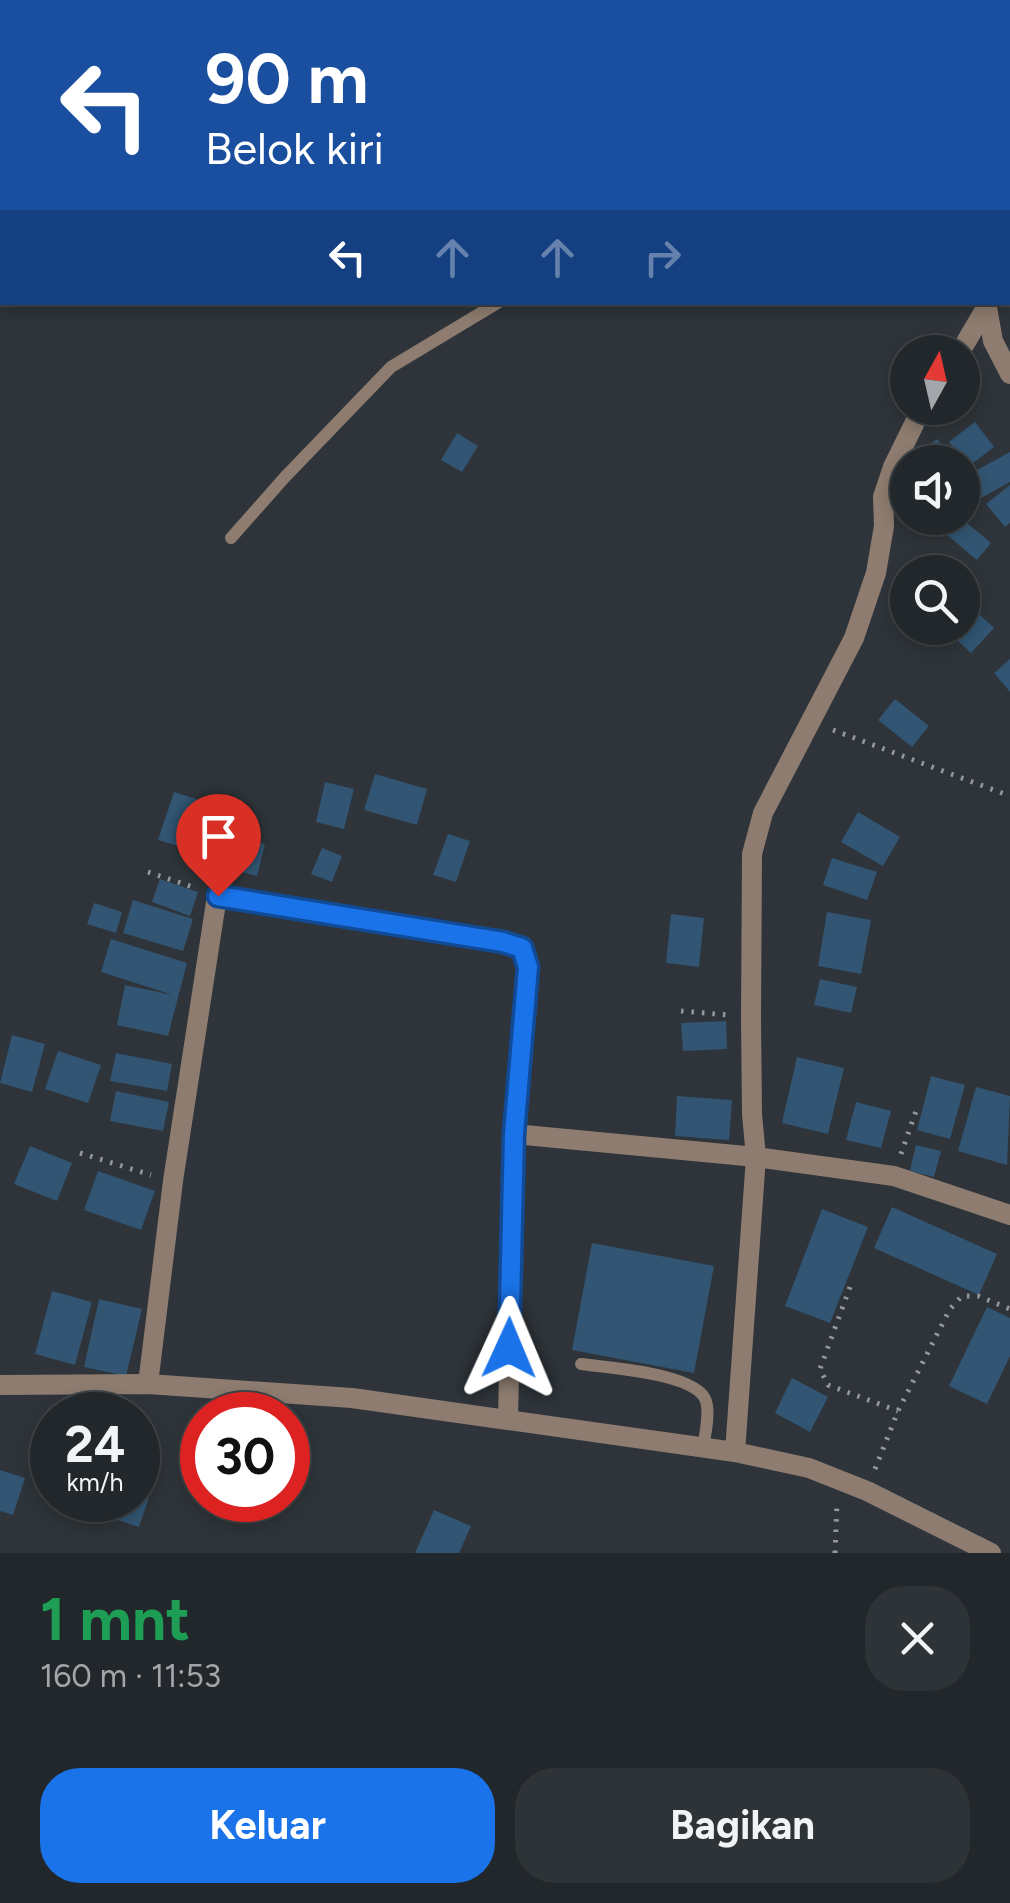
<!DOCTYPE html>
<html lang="id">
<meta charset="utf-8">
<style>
body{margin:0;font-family:Figtree,sans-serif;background:#2e3337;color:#f1f3f6;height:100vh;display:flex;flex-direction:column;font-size:38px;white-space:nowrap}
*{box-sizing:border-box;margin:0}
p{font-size:32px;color:#a2a5a9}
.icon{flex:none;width:55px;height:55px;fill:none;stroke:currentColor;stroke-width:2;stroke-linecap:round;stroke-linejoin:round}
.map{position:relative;height:1553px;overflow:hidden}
.details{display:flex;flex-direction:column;background:#22272b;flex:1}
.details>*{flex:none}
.guide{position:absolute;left:0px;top:0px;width:1010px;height:305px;box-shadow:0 5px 15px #0003,0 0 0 2px #3f4447;background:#1a4fa0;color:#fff;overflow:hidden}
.needle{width:65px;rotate:8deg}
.fabs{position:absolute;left:890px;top:335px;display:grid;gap:20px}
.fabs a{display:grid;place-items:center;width:90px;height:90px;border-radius:50%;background:#22272b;box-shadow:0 5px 15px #0003,0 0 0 2px #3f4447;font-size:50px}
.speed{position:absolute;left:30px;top:1392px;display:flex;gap:20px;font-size:50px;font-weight:700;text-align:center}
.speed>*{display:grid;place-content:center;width:130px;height:130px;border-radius:50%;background:#22272b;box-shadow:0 5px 15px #0003,0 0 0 2px #3f4447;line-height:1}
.speed small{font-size:25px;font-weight:400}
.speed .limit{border:15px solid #d22;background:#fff;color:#111}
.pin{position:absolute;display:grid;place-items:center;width:85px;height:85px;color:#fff;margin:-102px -42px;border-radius:50% 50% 50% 0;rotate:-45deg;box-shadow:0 0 10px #0007}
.pin .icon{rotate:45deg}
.me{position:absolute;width:110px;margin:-55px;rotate:1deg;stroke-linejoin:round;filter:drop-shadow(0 0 8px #0008)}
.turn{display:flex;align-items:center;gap:35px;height:210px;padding:0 40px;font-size:45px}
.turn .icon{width:130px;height:130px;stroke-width:2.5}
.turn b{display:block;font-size:70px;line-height:85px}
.lanes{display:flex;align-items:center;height:95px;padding:0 40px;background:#0003;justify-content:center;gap:50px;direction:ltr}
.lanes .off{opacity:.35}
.round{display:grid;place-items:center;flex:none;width:105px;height:105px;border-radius:40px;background:#2e3337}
.headline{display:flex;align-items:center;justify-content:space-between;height:170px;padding:0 40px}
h1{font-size:60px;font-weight:700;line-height:75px;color:#1e9e55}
.button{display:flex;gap:20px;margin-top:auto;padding:20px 40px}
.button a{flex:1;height:115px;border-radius:40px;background:#1a73e8;color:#fff;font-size:40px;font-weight:700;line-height:115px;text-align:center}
.button a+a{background:#2e3337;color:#f1f3f6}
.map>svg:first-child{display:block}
.building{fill:#315572}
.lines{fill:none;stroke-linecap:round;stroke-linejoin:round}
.path{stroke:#94999e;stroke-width:5;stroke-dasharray:2.5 8;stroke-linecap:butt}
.service{stroke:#8d7c6f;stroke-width:12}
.minor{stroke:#8d7c6f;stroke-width:20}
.route-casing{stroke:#114b97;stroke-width:25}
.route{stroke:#1a73e8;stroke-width:18}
</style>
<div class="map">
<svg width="1010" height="1553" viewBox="0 0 1010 1553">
<rect width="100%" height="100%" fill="#2e3439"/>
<g class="building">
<polygon points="975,422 994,447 968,467 949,442"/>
<polygon points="457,433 478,446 462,472 441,460"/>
<polygon points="937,439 955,462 922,462 916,455"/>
<polygon points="1010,452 1010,482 981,498 968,475"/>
<polygon points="1010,485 1010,523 1005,527 986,504"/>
<polygon points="938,518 961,518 991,543 977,560 933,523"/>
<polygon points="962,598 994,628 971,653 944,628 962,628"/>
<polygon points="1010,659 1010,692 994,673"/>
<polygon points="895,699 929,726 912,747 878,720"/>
<polygon points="375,774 427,789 417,825 364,810"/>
<polygon points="325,782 354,789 344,829 316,822"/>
<polygon points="174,792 225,808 210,855 158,840"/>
<polygon points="858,812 900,837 883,866 841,842"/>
<polygon points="448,834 470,841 456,882 433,875"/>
<polygon points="242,838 265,844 257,876 234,870"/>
<polygon points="322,848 342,856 332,882 311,874"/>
<polygon points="832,858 877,872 867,900 823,885"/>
<polygon points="160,879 198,892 190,916 152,902"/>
<polygon points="133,900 193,919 183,951 123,933"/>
<polygon points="94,903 122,912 116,933 87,924"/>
<polygon points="827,912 871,920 861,974 818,966"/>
<polygon points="671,914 704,918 699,967 666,963"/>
<polygon points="111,939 187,963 168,1036 117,1025 125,985 173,995 101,972"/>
<polygon points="820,979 857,987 851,1013 814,1005"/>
<polygon points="726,1021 727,1049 683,1051 681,1023"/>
<polygon points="12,1035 45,1044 32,1092 0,1083"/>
<polygon points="58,1051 101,1065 88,1103 45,1089"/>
<polygon points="116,1053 172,1064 167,1091 110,1081"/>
<polygon points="797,1057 844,1068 828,1134 782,1123"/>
<polygon points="931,1076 965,1085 950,1139 917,1130"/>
<polygon points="976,1087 1010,1096 1007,1165 958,1151"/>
<polygon points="116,1091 169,1102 163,1131 110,1121"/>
<polygon points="677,1096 732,1100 729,1140 675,1136"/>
<polygon points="856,1102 891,1111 881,1148 846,1140"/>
<polygon points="916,1145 941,1151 934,1177 910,1171"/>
<polygon points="30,1146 72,1163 57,1201 14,1184"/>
<polygon points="98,1171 155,1191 141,1230 84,1210"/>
<polygon points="892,1207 997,1254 979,1295 874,1248"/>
<polygon points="822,1209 868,1227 830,1323 785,1306"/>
<polygon points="592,1243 714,1266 694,1373 572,1350"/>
<polygon points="52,1291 92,1302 75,1365 35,1354"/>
<polygon points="99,1299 142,1309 126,1376 84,1367"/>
<polygon points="987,1307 1010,1318 1010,1356 987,1404 949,1386"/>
<polygon points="792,1378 828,1397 810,1432 775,1413"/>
<polygon points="138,1464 158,1471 139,1527 112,1518 118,1500 138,1500"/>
<polygon points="0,1470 25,1478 13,1515 0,1511"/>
<polygon points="241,1500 271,1500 268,1517 239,1512"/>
<polygon points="434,1510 471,1526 459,1553 415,1553"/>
</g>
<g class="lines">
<g class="path">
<polyline points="833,730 1010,796"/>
<polyline points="148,872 196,888"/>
<polyline points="681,1011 728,1015"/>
<polyline points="80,1153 151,1175"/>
<polyline points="901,1154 916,1111"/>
<polyline points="850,1287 820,1369 828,1385 898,1411"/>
<polyline points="875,1469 898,1411 950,1309 962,1296 978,1296 1010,1309"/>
<polyline points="835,1553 837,1503"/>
</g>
<g class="service">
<polyline points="480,0 480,2"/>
<polyline points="231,538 285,477 391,367 499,302"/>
<path d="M581,1364C608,1368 697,1373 706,1401C710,1414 705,1435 703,1448"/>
</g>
<g class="minor">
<polyline points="979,0 1010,0"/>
<polyline points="986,302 993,341 1010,374"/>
<polyline points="960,352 986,308"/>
<polyline points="514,1134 756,1157 894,1176 1010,1215"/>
<polyline points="148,1384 173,1181 217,896 514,944 527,956 514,1134 508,1420"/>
<polyline points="0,1385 148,1384 352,1398 735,1452 809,1468 867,1491 991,1553"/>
<polyline points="735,1452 756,1157 752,1114 751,1018 752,854 763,813 854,638 876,573 884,526 883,497 893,467 922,408"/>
</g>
</g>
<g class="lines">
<defs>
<polyline id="route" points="218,896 503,942 522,948 528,967 514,1134 509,1348"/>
</defs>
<use href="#route" class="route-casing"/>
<use href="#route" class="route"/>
</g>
</svg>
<div class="fabs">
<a><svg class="needle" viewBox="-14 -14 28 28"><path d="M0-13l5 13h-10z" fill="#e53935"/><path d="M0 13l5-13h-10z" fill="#a2a5a9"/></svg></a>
<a><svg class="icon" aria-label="sound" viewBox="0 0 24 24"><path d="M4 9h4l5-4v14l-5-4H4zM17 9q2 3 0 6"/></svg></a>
<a><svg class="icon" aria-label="search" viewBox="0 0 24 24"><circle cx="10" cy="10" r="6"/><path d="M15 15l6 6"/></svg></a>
</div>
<div class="speed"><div>24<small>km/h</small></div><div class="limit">30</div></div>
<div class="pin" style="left:218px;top:896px;background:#d93025"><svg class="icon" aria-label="arrive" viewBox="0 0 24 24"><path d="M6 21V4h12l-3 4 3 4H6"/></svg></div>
<svg class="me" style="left:509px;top:1348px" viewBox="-20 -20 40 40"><path d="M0-17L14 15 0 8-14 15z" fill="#1a73e8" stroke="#fff" stroke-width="4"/></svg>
<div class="guide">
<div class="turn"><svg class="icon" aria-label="left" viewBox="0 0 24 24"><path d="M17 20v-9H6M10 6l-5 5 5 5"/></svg><div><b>90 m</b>Belok kiri</div></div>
<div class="lanes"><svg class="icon" aria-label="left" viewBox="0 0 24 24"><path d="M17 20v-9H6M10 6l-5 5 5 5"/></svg><svg class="icon off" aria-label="ahead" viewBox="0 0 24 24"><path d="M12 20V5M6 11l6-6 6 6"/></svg><svg class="icon off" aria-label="ahead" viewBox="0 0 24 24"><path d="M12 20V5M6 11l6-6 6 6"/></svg><svg class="icon off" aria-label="right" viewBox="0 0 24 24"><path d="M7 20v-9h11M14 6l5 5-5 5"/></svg></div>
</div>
</div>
<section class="details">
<div class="headline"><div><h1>1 mnt</h1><p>160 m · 11:53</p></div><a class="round"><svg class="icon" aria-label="close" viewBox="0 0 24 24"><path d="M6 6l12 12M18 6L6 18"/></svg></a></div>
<div class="button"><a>Keluar</a><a>Bagikan</a></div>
</section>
